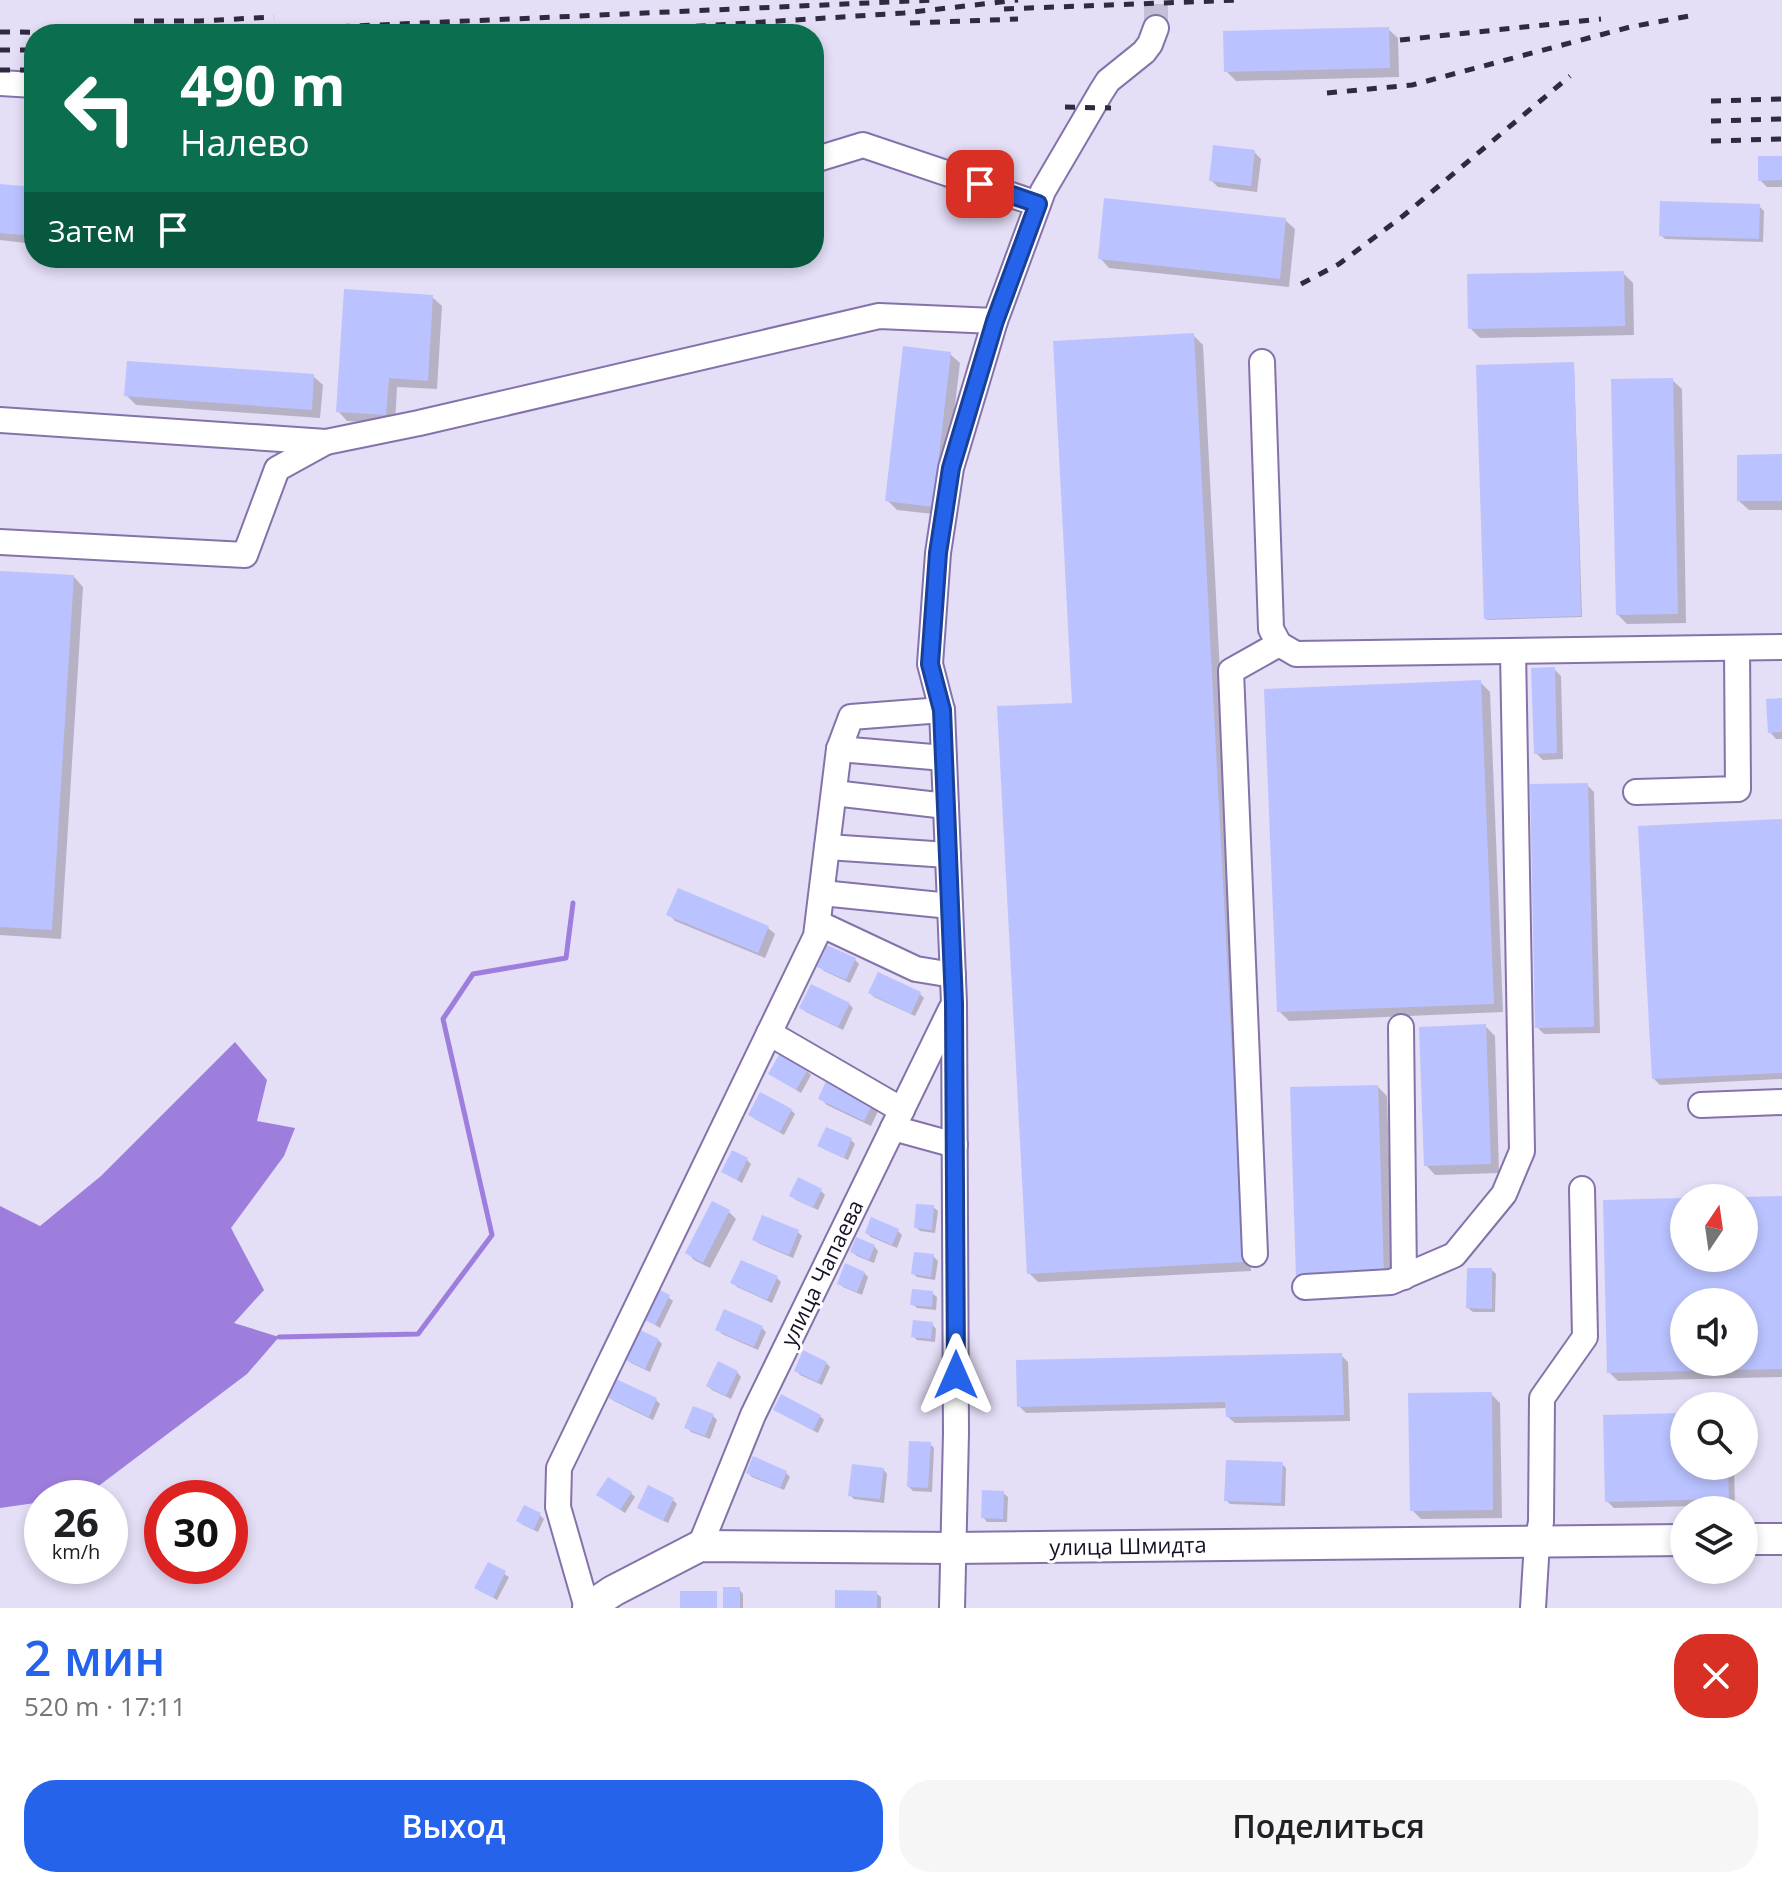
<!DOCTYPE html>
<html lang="ru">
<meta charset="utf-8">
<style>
body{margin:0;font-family:"Open Sans",sans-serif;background:#f6f6f6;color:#202124;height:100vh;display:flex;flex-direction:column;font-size:30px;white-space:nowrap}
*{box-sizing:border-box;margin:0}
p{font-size:26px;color:#757577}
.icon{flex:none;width:44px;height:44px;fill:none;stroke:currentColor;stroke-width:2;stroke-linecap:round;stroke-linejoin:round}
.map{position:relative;height:1608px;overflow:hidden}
.side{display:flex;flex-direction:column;background:#fff;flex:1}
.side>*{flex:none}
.top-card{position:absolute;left:24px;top:24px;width:800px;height:244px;border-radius:32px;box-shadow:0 4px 12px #0003;background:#0b6e4f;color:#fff;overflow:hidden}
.needle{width:52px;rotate:13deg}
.controls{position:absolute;left:1670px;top:1184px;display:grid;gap:16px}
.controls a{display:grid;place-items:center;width:88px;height:88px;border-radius:50%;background:#fff;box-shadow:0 4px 12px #0003;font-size:40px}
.speed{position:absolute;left:24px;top:1480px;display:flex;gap:16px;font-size:40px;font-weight:700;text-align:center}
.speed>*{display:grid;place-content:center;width:104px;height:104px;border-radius:50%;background:#fff;box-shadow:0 4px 12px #0003;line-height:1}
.speed small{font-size:20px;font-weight:400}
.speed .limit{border:12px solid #d22;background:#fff;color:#111}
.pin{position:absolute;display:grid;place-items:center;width:68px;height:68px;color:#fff;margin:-34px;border-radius:16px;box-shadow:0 4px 12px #0006}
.me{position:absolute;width:88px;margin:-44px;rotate:0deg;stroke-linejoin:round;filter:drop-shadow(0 0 6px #0008)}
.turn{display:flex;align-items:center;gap:28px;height:168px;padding:0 24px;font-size:36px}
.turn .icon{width:104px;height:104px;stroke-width:2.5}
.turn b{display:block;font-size:56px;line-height:68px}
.then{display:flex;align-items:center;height:76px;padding:0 24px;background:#0003;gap:16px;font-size:30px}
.round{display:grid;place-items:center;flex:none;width:84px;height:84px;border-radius:32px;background:#f6f6f6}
.summary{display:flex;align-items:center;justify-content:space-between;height:136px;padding:0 24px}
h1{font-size:48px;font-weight:600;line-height:60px;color:#2563eb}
.action{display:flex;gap:16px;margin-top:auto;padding:16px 24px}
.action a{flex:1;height:92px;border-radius:32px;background:#2563eb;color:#fff;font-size:32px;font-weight:600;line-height:92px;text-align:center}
.action a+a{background:#f6f6f6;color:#202124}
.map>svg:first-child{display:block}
.water{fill:#9e7edd}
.shadow{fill:#0003;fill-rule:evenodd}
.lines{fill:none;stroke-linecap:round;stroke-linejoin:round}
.stream{stroke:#9e7edd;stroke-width:5}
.building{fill:#bac3ff;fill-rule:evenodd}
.minor-tunnel{stroke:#c5bfd7;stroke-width:24;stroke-dasharray:24 12;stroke-linecap:butt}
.minor-casing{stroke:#8473aa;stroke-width:28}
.major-casing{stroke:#8473aa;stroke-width:34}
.minor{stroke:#fff;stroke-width:24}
.major{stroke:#fff;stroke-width:30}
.rail{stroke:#312a3f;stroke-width:5;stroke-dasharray:10 10;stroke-linecap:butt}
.route-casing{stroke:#184099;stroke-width:20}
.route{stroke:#2563eb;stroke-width:14}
.labels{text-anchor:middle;stroke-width:6;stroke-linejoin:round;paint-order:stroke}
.street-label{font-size:22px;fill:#181126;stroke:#fff}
</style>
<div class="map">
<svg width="1782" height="1608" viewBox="0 0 1782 1608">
<rect width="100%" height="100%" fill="#e4def6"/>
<polygon class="water" points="235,1042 267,1080 257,1121 295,1128 284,1156 231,1228 264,1290 234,1323 279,1337 247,1374 84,1497 42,1498 42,1502 0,1508 0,1206 40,1226 101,1176"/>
<g class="shadow">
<polygon points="1388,29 1398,38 1399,77 1236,81 1226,71"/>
<polygon points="1254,152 1261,159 1257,192 1218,187 1211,180"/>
<polygon points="1782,158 1782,187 1767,187 1760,180"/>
<polygon points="0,186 34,189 34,244 0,240"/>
<polygon points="1759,206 1764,211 1763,242 1665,239 1661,235"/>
<polygon points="1285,220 1295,229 1289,287 1109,268 1100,258"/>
<polygon points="1623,273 1633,283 1634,335 1480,338 1470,328"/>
<polygon points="432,297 442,306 437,389 397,387 395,424 347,421 338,411"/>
<polygon points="1193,335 1203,345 1251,1271 1038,1282 1029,1273 1074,705"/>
<polygon points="950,354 960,363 942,515 897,510 888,501"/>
<polygon points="1573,364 1574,366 1582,617 1487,620 1486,618"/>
<polygon points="313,376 323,385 320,418 136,405 126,395"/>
<polygon points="1672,380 1682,389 1686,623 1627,624 1618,615"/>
<polygon points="1782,456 1782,510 1749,510 1739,501"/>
<polygon points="0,573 74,577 83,587 61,939 0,935"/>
<polygon points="1554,669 1561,676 1563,759 1543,760 1536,753"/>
<polygon points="1480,682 1490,692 1503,1012 1289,1021 1279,1011"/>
<polygon points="1782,700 1782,739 1776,739 1770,732"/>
<polygon points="1587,785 1594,792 1600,1033 1544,1034 1537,1027"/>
<polygon points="1782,821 1782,1079 1660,1085 1654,1079"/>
<polygon points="669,914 768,928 775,934 765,958 675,921"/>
<polygon points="828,948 855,960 859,964 850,983 824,971 820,967"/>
<polygon points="870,993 920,994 924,998 915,1016 874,997"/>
<polygon points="849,1004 853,1008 843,1030 806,1012 802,1008"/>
<polygon points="1485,1026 1495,1036 1499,1173 1435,1175 1426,1165"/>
<polygon points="807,1071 811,1075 801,1093 771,1074"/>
<polygon points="1378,1087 1387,1096 1393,1283 1308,1286"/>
<polygon points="820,1098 880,1107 871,1126 827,1105"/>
<polygon points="791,1110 795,1114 784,1135 755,1119 751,1115"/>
<polygon points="827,1129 851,1140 855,1144 848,1160 824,1149 819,1145"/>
<polygon points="733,1153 747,1160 751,1164 742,1183 723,1172"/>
<polygon points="799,1180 821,1191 825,1195 818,1210 796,1200 792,1196"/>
<path d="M1782,1198V1377L1618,1381L1609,1372L1684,1200V1258H1744V1199ZM1684,1302H1744V1362H1684Z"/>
<polygon points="713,1204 729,1212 736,1219 710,1268 694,1260 688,1253"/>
<polygon points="933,1207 938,1211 935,1233 920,1231 916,1227"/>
<polygon points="898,1231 902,1235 897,1248 871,1237 867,1233"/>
<polygon points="798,1232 802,1236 793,1258 758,1243 754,1239"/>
<polygon points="874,1246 878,1251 874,1263 857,1256 852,1252"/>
<polygon points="933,1256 938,1261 935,1280 917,1277 913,1273"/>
<polygon points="1492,1270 1496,1274 1495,1312 1473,1312 1468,1308"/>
<polygon points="864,1273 868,1277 862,1295 843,1287 839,1283"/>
<polygon points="777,1278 781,1282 772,1303 737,1287 733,1283"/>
<polygon points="932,1293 937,1297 936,1310 917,1308 913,1304"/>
<polygon points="668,1297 673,1301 660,1328 646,1319"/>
<polygon points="932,1324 936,1329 935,1342 917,1340 913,1336"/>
<polygon points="762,1328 766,1332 758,1350 722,1334 718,1330"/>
<polygon points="658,1340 662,1344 650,1372 631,1363 626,1359"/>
<polygon points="1341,1355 1348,1362 1350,1421 1235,1423 1228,1417 1228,1408 1026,1413 1019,1406"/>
<polygon points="826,1363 830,1367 822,1385 800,1375 796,1370"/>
<polygon points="737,1372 741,1377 731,1399 712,1390 708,1386"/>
<polygon points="617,1381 656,1400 660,1404 653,1420 614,1401 609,1397"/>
<polygon points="1491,1394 1500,1403 1502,1518 1421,1519 1412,1510"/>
<polygon points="780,1413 820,1416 824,1420 818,1433"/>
<polygon points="1684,1415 1684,1466 1734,1466 1735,1505 1614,1508 1607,1501"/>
<polygon points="713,1416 717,1420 710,1439 691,1432 687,1427"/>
<polygon points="930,1444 934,1448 932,1492 913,1491 909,1487"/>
<polygon points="1282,1464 1286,1468 1285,1506 1230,1504 1226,1500"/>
<polygon points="883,1469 887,1474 884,1503 854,1499 850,1495"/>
<polygon points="748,1473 786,1473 790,1477 784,1490 752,1477"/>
<polygon points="649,1488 673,1500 677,1504 668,1523 644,1511 640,1507"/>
<polygon points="631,1493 635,1497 625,1513 598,1495"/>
<polygon points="1003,1493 1008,1497 1007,1522 987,1522 983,1517"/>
<polygon points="540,1515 544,1519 538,1532 523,1525 518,1521"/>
<polygon points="488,1564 509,1577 497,1600 476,1587"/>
<polygon points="739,1589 743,1594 743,1608 726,1608"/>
<polygon points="876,1593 881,1597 881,1608 838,1608"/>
</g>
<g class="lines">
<polyline class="stream" points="279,1337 418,1334 492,1235 443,1019 473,974 566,958 573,903"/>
</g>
<g class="building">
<polygon points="1389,27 1390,68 1224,72 1223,31"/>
<polygon points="1213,145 1255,150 1251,186 1209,181"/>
<polygon points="1758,156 1782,156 1782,180 1758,181"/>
<polygon points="0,184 34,187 34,236 0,233"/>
<polygon points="1104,198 1286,218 1280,279 1098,259"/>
<polygon points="1660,201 1760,204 1759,239 1659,236"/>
<polygon points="1624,271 1625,326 1468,329 1467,274"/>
<polygon points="344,289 433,295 428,381 389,378 386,415 336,412"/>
<polygon points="1194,333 1243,1262 1027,1274 997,706 1072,703 1053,341"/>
<polygon points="903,346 951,352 933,507 885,501"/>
<polygon points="127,361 314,374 312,410 124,396"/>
<polygon points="1574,362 1581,616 1484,619 1476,365"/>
<polygon points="1673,378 1678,614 1616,615 1611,379"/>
<polygon points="1782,454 1782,501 1737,501 1737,455"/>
<polygon points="0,571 74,575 52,930 0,927"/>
<polygon points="1555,667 1557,753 1534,754 1531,668"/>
<polygon points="1481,680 1494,1004 1277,1012 1264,689"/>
<polygon points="1782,698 1782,732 1768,733 1766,699"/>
<polygon points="1588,783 1594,1027 1535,1028 1530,784"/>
<polygon points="1782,819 1782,1073 1652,1079 1638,826"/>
<polygon points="678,888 769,926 758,953 666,915"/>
<polygon points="827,945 856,958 846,980 817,967"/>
<polygon points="878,972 921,992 911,1014 868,993"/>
<polygon points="811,984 850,1003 838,1027 799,1008"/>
<polygon points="1486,1024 1491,1164 1424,1166 1419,1027"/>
<polygon points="780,1053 808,1069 796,1090 768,1074"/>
<polygon points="828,1077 875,1099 864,1121 818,1099"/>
<polygon points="1378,1085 1384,1274 1296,1277 1290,1087"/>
<polygon points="760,1092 792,1109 780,1132 748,1115"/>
<polygon points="826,1127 852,1138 844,1158 817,1146"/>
<polygon points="732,1150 748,1158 737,1180 721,1172"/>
<polygon points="798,1177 822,1189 813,1208 789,1196"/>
<path d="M1782,1196V1369L1607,1373L1603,1200L1684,1198V1258H1744V1197ZM1684,1302H1744V1362H1684Z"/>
<polygon points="712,1201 730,1210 703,1263 685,1253"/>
<polygon points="916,1204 934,1205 932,1230 914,1228"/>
<polygon points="762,1215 799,1230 789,1255 752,1240"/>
<polygon points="871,1217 899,1229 892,1245 865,1233"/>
<polygon points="856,1237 875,1245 869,1260 850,1252"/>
<polygon points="914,1252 934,1254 931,1277 911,1274"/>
<polygon points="741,1260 778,1276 767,1300 730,1283"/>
<polygon points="845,1263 865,1272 857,1292 837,1284"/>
<polygon points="1467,1268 1492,1268 1492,1309 1466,1308"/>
<polygon points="658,1289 670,1295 655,1325 643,1319"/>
<polygon points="912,1289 933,1291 932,1307 910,1305"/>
<polygon points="724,1309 763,1326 754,1347 715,1330"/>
<polygon points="913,1320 933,1322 931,1339 911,1337"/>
<polygon points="638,1329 659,1339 645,1369 624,1359"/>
<polygon points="803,1350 827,1362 818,1382 794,1371"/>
<polygon points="1342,1353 1344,1415 1226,1417 1225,1402 1017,1407 1016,1360"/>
<polygon points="718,1361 738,1371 726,1396 706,1386"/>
<polygon points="616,1379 657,1398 649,1417 607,1397"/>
<polygon points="1492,1392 1493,1510 1410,1511 1408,1393"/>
<polygon points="781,1394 821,1415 813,1430 773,1410"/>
<polygon points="693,1406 714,1414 705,1436 684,1428"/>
<polygon points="1684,1413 1684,1466 1728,1466 1729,1499 1605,1502 1603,1415"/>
<polygon points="909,1441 931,1442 928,1488 907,1487"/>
<polygon points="753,1456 787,1471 780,1488 746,1473"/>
<polygon points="1226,1460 1283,1462 1281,1503 1224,1501"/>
<polygon points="852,1464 884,1468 880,1499 848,1496"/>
<polygon points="608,1477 632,1492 620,1510 596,1495"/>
<polygon points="648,1485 674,1498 663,1521 637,1508"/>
<polygon points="982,1490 1004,1491 1003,1519 981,1518"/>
<polygon points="524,1505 541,1513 534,1530 516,1521"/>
<polygon points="488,1562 506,1571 493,1598 474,1588"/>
<rect x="723" y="1587" width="17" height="21"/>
<polygon points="835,1590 877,1591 877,1608 835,1608"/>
<rect x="680" y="1591" width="37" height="17"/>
</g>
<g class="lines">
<polyline class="minor-tunnel" points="1156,28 1156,0"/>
<defs>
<g id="minor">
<polyline points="0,83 34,85"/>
<polyline points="814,160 863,145 1038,204"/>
<polyline points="1262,362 1271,629 1279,644 1296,654 1782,647"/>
<polyline points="0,420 326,442 419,423 879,316 995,321"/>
<polyline points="0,542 245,555 277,469 326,442"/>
<polyline points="839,749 944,758"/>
<polyline points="1636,792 1738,789 1737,648"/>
<polyline points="834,793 946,806"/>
<polyline points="827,847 948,855"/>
<polyline points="822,893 950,906"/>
<polyline points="818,923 916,969 953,975"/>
<polyline points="1401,1027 1404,1277"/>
<polyline points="769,1033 902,1110"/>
<polyline points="1701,1105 1782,1102"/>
<polyline points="893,1128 955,1145"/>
<polyline points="1255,1254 1231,671 1279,644"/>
<polyline points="1305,1287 1391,1282 1454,1255 1504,1194 1522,1151 1513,651"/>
<polyline points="700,1546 753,1415 951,1009"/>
<polyline points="587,1608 558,1507 559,1468 816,936 839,749 851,717 942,710"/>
<polyline points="952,1608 956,1433 954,1003 942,710 930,664 938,553 951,468 995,321 1043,191 1101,92 1108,81 1144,52 1150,44 1156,28"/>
<polyline points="1533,1608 1537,1542 1541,1522 1542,1398 1585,1337 1582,1189"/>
</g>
<g id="major">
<polyline points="1744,1539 1782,1539"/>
<polyline points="588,1608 613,1591 700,1546 953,1548 1684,1540"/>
</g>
</defs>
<use href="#minor" class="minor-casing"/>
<use href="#major" class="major-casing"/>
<use href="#minor" class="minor"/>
<use href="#major" class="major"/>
<g class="rail">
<polyline points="1004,9 1240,0"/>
<polyline points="134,21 199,21 274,17"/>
<polyline points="910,23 1018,19"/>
<polyline points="0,32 200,33 934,0"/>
<polyline points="576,34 904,13 1018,0"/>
<polyline points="1400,40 1601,19"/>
<polyline points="0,50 34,50"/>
<polyline points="0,70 34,70"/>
<polyline points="1327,93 1412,85 1630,27 1689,16"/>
<polyline points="1711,101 1782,99"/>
<polyline points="1065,107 1111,108"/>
<polyline points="1711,121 1782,119"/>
<polyline points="1711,141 1782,139"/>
<polyline points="1301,284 1339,264 1403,216 1570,76"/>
</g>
</g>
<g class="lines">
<defs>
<polyline id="route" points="956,1375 954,1003 942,710 930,664 938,553 951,468 995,321 1038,204 980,184"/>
</defs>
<use href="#route" class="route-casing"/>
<use href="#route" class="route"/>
</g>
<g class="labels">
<g class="street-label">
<text transform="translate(822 1273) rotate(-64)" y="8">улица Чапаева</text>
<text transform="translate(1128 1546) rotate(-1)" y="8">улица Шмидта</text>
</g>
</g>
</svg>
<div class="controls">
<a><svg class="needle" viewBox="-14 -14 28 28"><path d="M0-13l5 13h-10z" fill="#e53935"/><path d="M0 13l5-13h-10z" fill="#757577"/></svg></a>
<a><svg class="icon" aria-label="sound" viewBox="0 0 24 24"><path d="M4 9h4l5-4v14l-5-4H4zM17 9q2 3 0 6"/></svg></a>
<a><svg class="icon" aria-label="search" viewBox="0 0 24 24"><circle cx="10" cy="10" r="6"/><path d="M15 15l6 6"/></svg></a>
<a><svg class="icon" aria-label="layers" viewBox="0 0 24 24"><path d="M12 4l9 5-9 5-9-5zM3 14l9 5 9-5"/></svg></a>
</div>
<div class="speed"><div>26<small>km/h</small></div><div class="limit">30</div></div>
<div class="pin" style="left:980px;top:184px;background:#d93025"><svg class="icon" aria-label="arrive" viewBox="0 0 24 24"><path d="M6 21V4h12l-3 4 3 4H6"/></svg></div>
<svg class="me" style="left:956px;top:1375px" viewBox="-20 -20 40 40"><path d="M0-17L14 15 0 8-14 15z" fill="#2563eb" stroke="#fff" stroke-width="4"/></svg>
<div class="top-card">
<div class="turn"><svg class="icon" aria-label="left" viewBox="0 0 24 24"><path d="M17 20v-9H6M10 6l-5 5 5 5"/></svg><div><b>490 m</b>Налево</div></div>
<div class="then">Затем<svg class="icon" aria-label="arrive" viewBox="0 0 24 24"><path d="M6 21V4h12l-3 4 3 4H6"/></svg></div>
</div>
</div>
<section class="side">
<div class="summary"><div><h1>2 мин</h1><p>520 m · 17:11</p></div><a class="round" style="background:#d93025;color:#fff"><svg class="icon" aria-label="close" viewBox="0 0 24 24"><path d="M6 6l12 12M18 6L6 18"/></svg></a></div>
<div class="action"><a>Выход</a><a>Поделиться</a></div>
</section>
